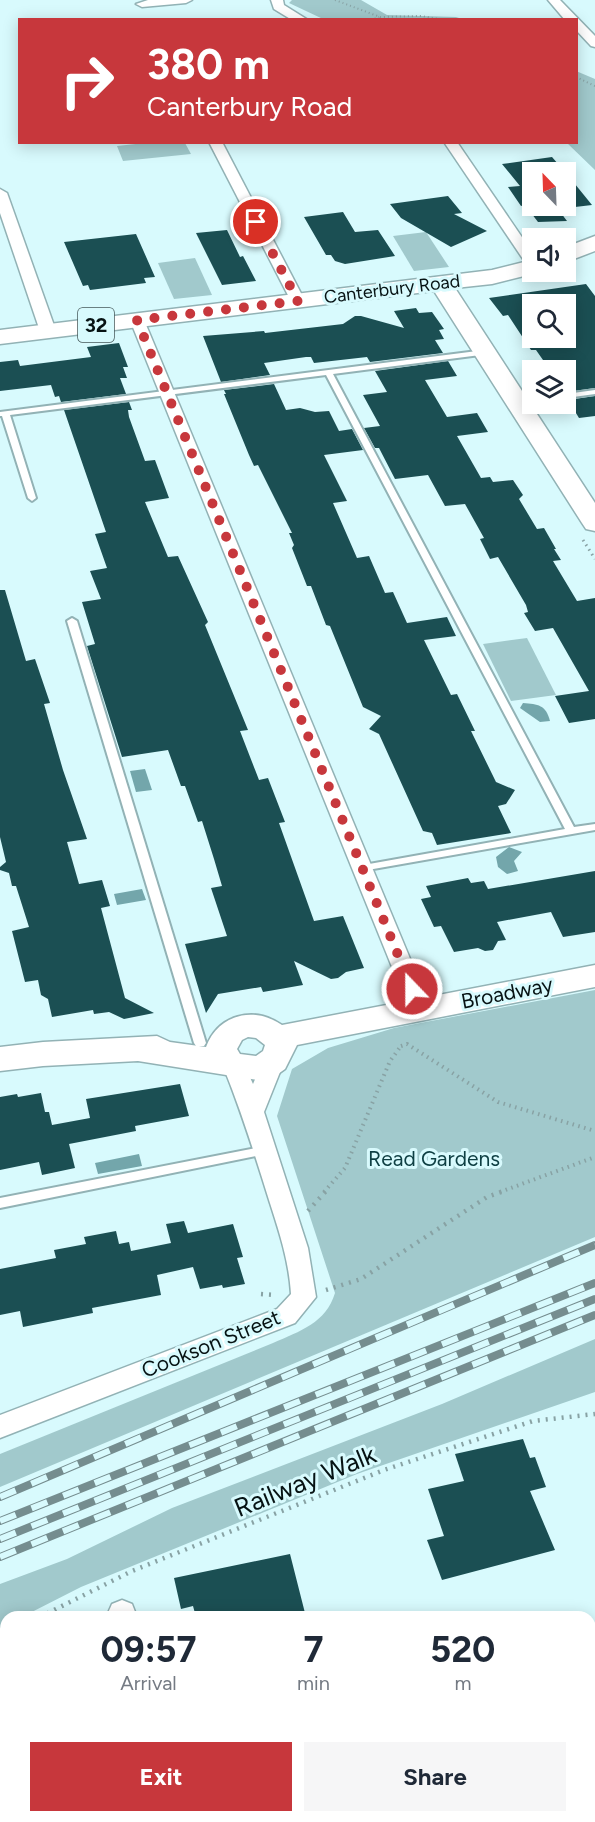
<!DOCTYPE html>
<style>
body{margin:0;font-family:Figtree,sans-serif;background:#f6f6f7;color:#1f2937;height:100vh;display:flex;flex-direction:column;font-size:22px;white-space:nowrap}
*{box-sizing:border-box;margin:0}
p{font-size:20px;color:#747a83}
.icon{flex:none;width:33px;height:33px;fill:none;stroke:currentColor;stroke-width:2;stroke-linecap:round;stroke-linejoin:round}
.map{position:relative;flex:1;overflow:hidden}
.details{position:absolute;left:0px;top:1611px;width:596px;height:212px;display:flex;flex-direction:column;background:#fff;border-radius:18px 18px 0 0;box-shadow:0 3px 15px #0003}
.details>*{flex:none}
.hud{position:absolute;left:18px;top:18px;width:560px;height:126px;border-radius:0px;box-shadow:0 3px 15px #0003;background:#c7373c;color:#fff;overflow:hidden}
.needle{width:39px;rotate:337deg}
.fabs{position:absolute;left:522px;top:162px;display:grid;gap:12px}
.fabs a{display:grid;place-items:center;width:54px;height:54px;border-radius:0px;background:#fff;box-shadow:0 3px 15px #0003;font-size:30px}
.pin{position:absolute;display:grid;place-items:center;width:51px;height:51px;color:#fff;margin:-26px;border:3px solid #fff;border-radius:50%;box-shadow:0 2px 6px #0007}
.me{position:absolute;width:66px;margin:-33px;rotate:338deg;stroke-linejoin:round;filter:drop-shadow(0 0 4px #0008)}
.turn{display:flex;align-items:center;gap:21px;height:126px;padding:0 30px;font-size:27px}
.turn .icon{width:78px;height:78px;stroke-width:2.5}
.turn b{display:block;font-size:42px;line-height:51px}
.eta{display:flex;justify-content:space-evenly;align-items:center;height:102px;text-align:center}
.eta b{font-size:36px;font-weight:700;line-height:42px}
.button{display:flex;gap:12px;margin-top:auto;padding:12px 30px}
.button a{flex:1;height:69px;border-radius:0px;background:#c7373c;color:#fff;font-size:24px;font-weight:700;line-height:69px;text-align:center}
.button a+a{background:#f6f6f7;color:#1f2937}
.map>svg:first-child{display:block}
.green{fill:#a1c9cc}
.water{fill:#73a6ab}
.building{fill:#1b4f53;fill-rule:evenodd}
.lines{fill:none;stroke-linecap:round;stroke-linejoin:round}
.lane-casing{stroke:#92b2b5;stroke-width:4}
.street-casing{stroke:#92b2b5;stroke-width:3}
.secondary-casing{stroke:#92b2b5;stroke-width:3}
.primary-casing{stroke:#92b2b5;stroke-width:3}
.path-far3{stroke:#88a2a4;stroke-width:2;stroke-dasharray:1 3;stroke-linecap:butt}
.path-far2{stroke:#88a2a4;stroke-width:3;stroke-dasharray:1.5 4;stroke-linecap:butt}
.path-far1{stroke:#88a2a4;stroke-width:4;stroke-dasharray:1.5 4.5;stroke-linecap:butt}
.path{stroke:#88a2a4;stroke-width:4.5;stroke-dasharray:2 6;stroke-linecap:butt}
.lane{fill:#fff;fill-rule:evenodd}
.street{fill:#fff;fill-rule:evenodd}
.secondary{fill:#fff;fill-rule:evenodd}
.primary{fill:#fff;fill-rule:evenodd}
.rail-casing{stroke:#758d8f;stroke-width:8}
.rail{stroke:#d8fafd;stroke-width:6;stroke-dasharray:17;stroke-linecap:butt}
.route{stroke:#c7373c;stroke-width:10;stroke-dasharray:0 18}
.labels{text-anchor:middle;stroke-width:6;stroke-linejoin:round;paint-order:stroke}
.far-street-label{font-size:18px;fill:#061213;stroke:#d8fafd}
.shield{fill:#d8fafd;stroke:#455859;stroke-width:1.5}
.shield-label{font-size:20px;font-weight:bold;fill:#061213}
.street-label{font-size:21px;fill:#061213;stroke:#d8fafd}
.park-label{font-size:21px;fill:#0e3f43;stroke:#d8fafd}
.near-street-label{font-size:26px;fill:#061213;stroke:#d8fafd}
</style>
<div class="map">
<svg width="595" height="1822" viewBox="0 0 595 1822">
<rect width="100%" height="100%" fill="#d8fafd"/>
<g class="green">
<polygon points="292,0 361,0 387,15 456,17 462,19 323,19 289,3"/>
<polygon points="576,71 595,79 595,170 567,143 576,142"/>
<polygon points="154,142 185,143 191,154 123,161 117,146"/>
<polygon points="426,232 449,267 414,271 393,236"/>
<polygon points="195,258 212,295 174,299 158,263"/>
<polygon points="527,638 556,695 511,701 483,644"/>
<path d="M595,990V1237L0,1487V1454L273,1343C300,1331 326,1323 335,1293L277,1116L292,1069L328,1048L394,1028Z"/>
<polygon points="595,1339 595,1392 357,1474 81,1587 22,1617 6,1617 6,1625 0,1628 0,1584 67,1559 172,1508 442,1404"/>
</g>
<g class="water">
<path d="M523,703C538,704 546,705 550,721L540,722L520,708Z"/>
<polygon points="145,769 152,790 136,792 130,771"/>
<polygon points="509,847 522,852 514,861 518,871 507,874 498,867 496,857"/>
<polygon points="142,889 146,900 117,905 114,894"/>
<polygon points="139,1154 142,1166 98,1174 95,1163"/>
</g>
<g class="building">
<polygon points="552,157 565,172 532,172 532,206 566,206 566,173 592,205 558,209 567,221 538,222 525,205 521,206 508,187 520,186 502,164"/>
<polygon points="448,196 462,213 454,214 487,231 451,247 401,218 390,204"/>
<polygon points="343,212 355,232 378,230 395,256 345,264 335,261 331,255 326,255 304,217"/>
<polygon points="227,230 240,257 243,256 256,281 222,285 196,233"/>
<polygon points="136,234 155,277 144,278 146,283 90,290 88,285 83,286 64,242"/>
<path d="M586,284L595,296V388L566,392V370H550L536,350H531L508,315L503,316L489,298ZM532,304H566V338H532Z"/>
<polygon points="416,308 419,313 432,312 444,329 439,330 444,339 435,340 443,353 370,362 367,357 314,363 311,357 306,357 264,363 270,375 221,382 203,336 264,331 265,333 343,324 355,316 361,316 404,328 394,311"/>
<polygon points="119,343 128,367 123,367 127,378 120,378 126,394 61,402 59,396 55,397 51,385 0,391 0,362 18,360 20,366 91,357 87,347"/>
<polygon points="448,361 457,376 425,380 447,417 477,413 488,432 457,436 481,478 490,477 493,482 513,480 523,495 519,499 537,529 544,528 556,549 554,549 561,560 553,561 577,601 595,598 595,719 569,723 555,696 589,691 553,628 535,631 524,613 528,612 526,605 498,557 490,559 480,539 484,538 465,504 445,506 428,475 395,479 379,448 375,448 364,428 380,426 363,395 387,392 375,371"/>
<polygon points="274,384 286,410 300,408 315,412 329,411 339,431 352,429 363,450 324,455 347,501 333,503 357,558 369,556 385,593 393,592 407,623 447,617 456,636 424,640 451,695 457,694 475,731 471,731 496,782 515,790 506,804 498,806 511,833 437,845 432,833 423,831 379,734 369,729 381,716 363,707 330,626 326,625 311,586 307,586 292,548 294,545 289,533 292,533 258,465 254,466 249,455 224,394 226,394 224,390"/>
<polygon points="595,396 595,416 579,418 568,400"/>
<polygon points="129,402 132,410 128,410 129,417 145,461 155,460 169,498 145,502 168,557 178,556 208,622 205,625 248,730 240,731 259,780 268,778 285,822 279,823 314,921 343,916 364,968 346,972 338,978 331,979 294,961 303,985 263,992 261,987 218,994 206,1013 185,944 227,936 211,888 222,886 214,859 202,821 198,822 185,786 181,786 168,750 122,757 87,646 95,644 82,602 101,599 90,571 107,568 95,534 106,532 64,410"/>
<polygon points="0,590 5,590 26,661 35,659 50,703 44,704 63,770 87,839 67,842 79,884 102,880 110,906 101,908 125,998 154,1013 124,1019 109,1012 94,1014 93,1010 52,1017 48,999 41,995 38,980 25,982 12,931 29,927 16,886 12,886 9,873 0,870 0,867 6,862 0,837"/>
<polygon points="595,871 595,932 563,937 551,912 497,922 506,940 498,941 493,950 485,951 478,948 454,952 441,926 434,927 421,899 431,897 426,886 468,878 471,883 484,881 488,889"/>
<polygon points="180,1084 189,1116 135,1126 136,1131 69,1144 75,1168 42,1175 39,1162 0,1170 0,1097 17,1094 18,1097 41,1093 45,1112 49,1112 52,1125 90,1118 86,1099"/>
<polygon points="184,1221 188,1233 233,1224 243,1257 237,1258 245,1284 223,1288 222,1285 200,1289 193,1267 157,1275 161,1295 92,1308 93,1313 23,1327 20,1311 0,1315 0,1269 56,1258 54,1250 86,1244 84,1237 116,1231 119,1244 129,1242 131,1251 171,1243 166,1224"/>
<polygon points="523,1439 530,1458 535,1457 546,1487 530,1491 555,1550 442,1580 427,1540 444,1536 428,1489 464,1481 455,1454"/>
<polygon points="290,1554 306,1617 196,1617 193,1606 181,1609 174,1578"/>
</g>
<g class="lines">
<defs>
<g id="lane">
<polygon points="485,350 489,352 488,354 333,374 574,827 595,824 595,830 362,871 357,868 358,866 565,829 326,375 10,415 36,498 32,501 28,498 2,416 0,416 0,412"/>
<polygon points="595,390 595,394 566,398 566,394"/>
<polygon points="532,403 542,404 521,411 517,409"/>
<polygon points="72,618 77,621 206,1043 204,1046 196,1046 194,1043 67,621"/>
<polygon points="266,1146 270,1147 272,1150 270,1153 266,1154 0,1208 0,1198"/>
</g>
<g id="street">
<polygon points="192,0 186,3 142,7 136,4 148,0"/>
<polygon points="271,0 283,0 284,5 308,20 292,20 274,9"/>
<polygon points="548,0 560,0 595,36 595,47 591,46 576,30 576,20 565,20"/>
<polygon points="209,142 222,142 305,301 303,304 298,305 291,301"/>
<polygon points="444,142 457,142 532,252 532,266 527,265"/>
<polygon points="0,189 7,193 56,331 53,334 43,334 40,331 0,213"/>
<polygon points="137,316 144,320 431,1009 428,1015 420,1017 412,1015 409,1009 130,320"/>
<path d="M273,1054L281,1056L284,1062L264,1112L308,1248L316,1297L295,1323L0,1438V1415L277,1309L291,1294C289,1261 279,1231 269,1200C255,1155 241,1110 223,1066L226,1060L234,1058L242,1060L253,1084L265,1056Z"/>
<polygon points="122,1600 132,1604 137,1617 109,1617 108,1613 112,1604"/>
<polygon points="148,1816 178,1816 179,1822 149,1822"/>
</g>
<path id="secondary" d="M595,965V987L297,1045L285,1069L278,1074L257,1080L138,1061L43,1066L0,1071V1047L43,1042L157,1036L170,1042L206,1047C218,1015 253,1005 282,1025ZM248,1037L256,1038L265,1045L263,1051L256,1056L240,1054L237,1049L242,1040Z"/>
<g id="primary">
<polygon points="595,236 595,251 566,262 566,247"/>
<polygon points="532,260 532,272 540,272 492,284 455,288 595,503 595,531 586,529 582,523 434,291 0,344 0,330 492,270"/>
</g>
</defs>
<use href="#lane" class="lane-casing"/>
<use href="#street" class="street-casing"/>
<use href="#secondary" class="secondary-casing"/>
<use href="#primary" class="primary-casing"/>
<g class="path-far3">
<polyline points="335,0 380,17 421,16 445,20"/>
<polyline points="371,20 379,17"/>
<polyline points="576,77 595,86"/>
</g>
<polyline class="path-far2" points="583,540 595,559"/>
<g class="path-far1">
<polyline points="401,1046 407,1044 498,1102 595,1131"/>
<polyline points="324,1192 345,1168 390,1061 401,1046"/>
<polyline points="500,1192 595,1157"/>
</g>
<g class="path">
<polyline points="308,1211 326,1191"/>
<polyline points="326,1290 361,1279 487,1197 504,1191"/>
<polyline points="261,1294 275,1295"/>
<polyline points="40,1617 132,1571 384,1470 533,1421 595,1414"/>
<polyline points="0,1637 6,1634"/>
</g>
<use href="#lane" class="lane"/>
<use href="#street" class="street"/>
<use href="#secondary" class="secondary"/>
<use href="#primary" class="primary"/>
<defs>
<g id="rail">
<polyline points="0,1497 595,1245"/>
<polyline points="0,1521 595,1283"/>
<polyline points="0,1539 595,1299"/>
<polyline points="0,1557 595,1315"/>
</g>
</defs>
<use href="#rail" class="rail-casing"/>
<use href="#rail" class="rail"/>
</g>
<g class="lines">
<polyline class="route" points="256,222 298,301 137,320 412,989"/>
</g>
<g class="labels">
<g class="far-street-label">
<text transform="translate(392 289) rotate(-7)" y="6">Canterbury Road</text>
</g>
<rect class="shield" x="78" y="308" width="36" height="34" rx="4.5"/>
<g class="shield-label">
<text x="96" y="332">32</text>
</g>
<g class="street-label">
<text transform="translate(507 993) rotate(-11)" y="7">Broadway</text>
<text transform="translate(211 1344) rotate(-22)" y="7">Cookson Street</text>
</g>
<g class="park-label">
<text x="434" y="1166">Read Gardens</text>
</g>
<g class="near-street-label">
<text transform="translate(305 1481) rotate(-22)" y="9">Railway Walk</text>
</g>
</g>
</svg>
<div class="fabs">
<a><svg class="needle" viewBox="-14 -14 28 28"><path d="M0-13l5 13h-10z" fill="#e53935"/><path d="M0 13l5-13h-10z" fill="#747a83"/></svg></a>
<a><svg class="icon" aria-label="sound" viewBox="0 0 24 24"><path d="M4 9h4l5-4v14l-5-4H4zM17 9q2 3 0 6"/></svg></a>
<a><svg class="icon" aria-label="search" viewBox="0 0 24 24"><circle cx="10" cy="10" r="6"/><path d="M15 15l6 6"/></svg></a>
<a><svg class="icon" aria-label="layers" viewBox="0 0 24 24"><path d="M12 4l9 5-9 5-9-5zM3 14l9 5 9-5"/></svg></a>
</div>
<div class="pin" style="left:256px;top:222px;background:#d93025"><svg class="icon" aria-label="arrive" viewBox="0 0 24 24"><path d="M6 21V4h12l-3 4 3 4H6"/></svg></div>
<svg class="me" style="left:412px;top:989px" viewBox="-20 -20 40 40"><circle r="17" fill="#c7373c" stroke="#fff" stroke-width="3"/><path d="M0-11L8 9 0 5-8 9z" fill="#fff"/></svg>
<div class="hud">
<div class="turn"><svg class="icon" aria-label="right" viewBox="0 0 24 24"><path d="M7 20v-9h11M14 6l5 5-5 5"/></svg><div><b>380 m</b>Canterbury Road</div></div>
</div>
<section class="details">
<div class="eta">
<div><b>09:57</b><p>Arrival</p></div>
<div><b>7</b><p>min</p></div>
<div><b>520</b><p>m</p></div>
</div>
<div class="button"><a>Exit</a><a>Share</a></div>
</section>
</div>
